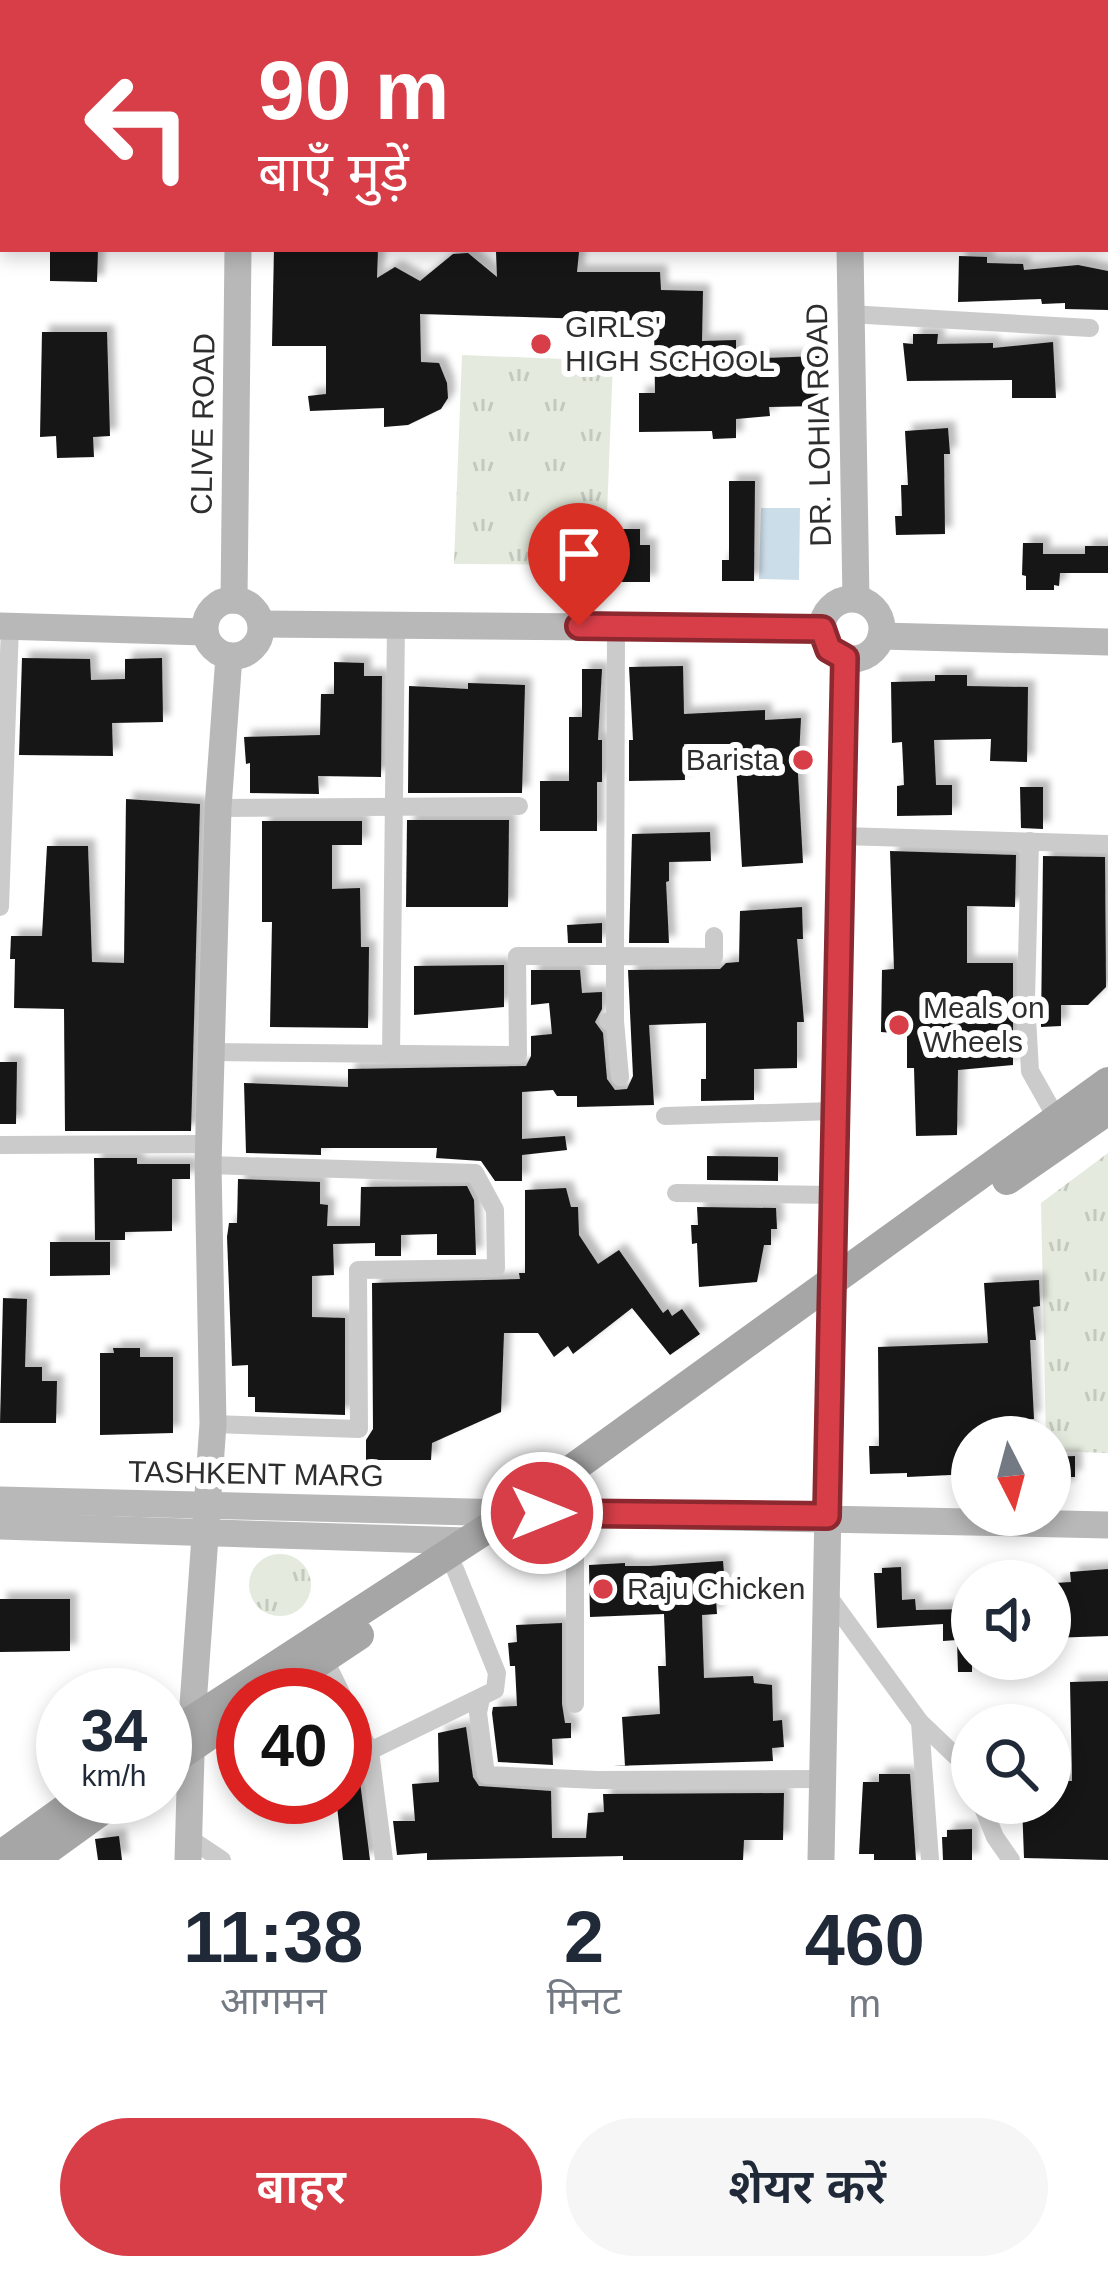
<!DOCTYPE html>
<html lang="hi">
<meta charset="utf-8">
<style>
body{margin:0;font-family:Helvetica,"Noto Sans Devanagari",sans-serif;background:#f6f6f7;color:#1f2937;height:100vh;display:flex;flex-direction:column;font-size:45px;white-space:nowrap}
*{box-sizing:border-box;margin:0}
p{font-size:39px;color:#747a83}
.icon{flex:none;width:66px;height:66px;fill:none;stroke:currentColor;stroke-width:2;stroke-linecap:round;stroke-linejoin:round}
.map{position:relative;height:1860px;overflow:hidden}
.drawer{display:flex;flex-direction:column;background:#fff;flex:1}
.drawer>*{flex:none}
.guide{position:absolute;left:0px;top:0px;width:1110px;height:252px;box-shadow:0 6px 18px #0003;background:#d73e48;color:#fff;overflow:hidden}
.needle{width:78px;rotate:174deg}
.fabs{position:absolute;left:951px;top:1416px;display:grid;gap:24px}
.fabs a{display:grid;place-items:center;width:120px;height:120px;border-radius:50%;background:#fff;box-shadow:0 6px 18px #0003;font-size:60px}
.speed{position:absolute;left:36px;top:1668px;display:flex;gap:24px;font-size:60px;font-weight:700;text-align:center}
.speed>*{display:grid;place-content:center;width:156px;height:156px;border-radius:50%;background:#fff;box-shadow:0 6px 18px #0003;line-height:1}
.speed small{font-size:30px;font-weight:400}
.speed .limit{border:18px solid #d22;background:#fff;color:#111}
.pin{position:absolute;display:grid;place-items:center;width:102px;height:102px;color:#fff;margin:-123px -51px;border-radius:50% 50% 50% 0;rotate:-45deg;box-shadow:0 0 12px #0007}
.pin .icon{rotate:45deg}
.me{position:absolute;width:132px;margin:-66px;rotate:90deg;stroke-linejoin:round;filter:drop-shadow(0 0 9px #0008)}
.turn{display:flex;align-items:center;gap:42px;height:252px;padding:0 60px;font-size:54px}
.turn .icon{width:156px;height:156px;stroke-width:2.5}
.turn b{display:block;font-size:84px;line-height:102px}
.eta{display:flex;justify-content:space-evenly;align-items:center;height:204px;text-align:center}
.eta b{font-size:72px;font-weight:600;line-height:84px}
.primary-button{display:flex;gap:24px;margin-top:auto;padding:24px 60px}
.primary-button a{flex:1;height:138px;border-radius:72px;background:#d73e48;color:#fff;font-size:48px;font-weight:600;line-height:138px;text-align:center}
.primary-button a+a{background:#f6f6f7;color:#1f2937}
.map>svg:first-child{display:block}
.park{fill:url(#park-tufts)}
.water{fill:#cbdde9}
.building{fill:#151515;filter:url(#shadow)}
.lines{fill:none;stroke-linecap:round;stroke-linejoin:round}
.street{stroke:#cbcbcb;stroke-width:18}
.secondary{stroke:#b8b8b8;stroke-width:27}
.primary{stroke:#a6a6a6;stroke-width:30}
.route-casing{stroke:#8c282f;stroke-width:30}
.route{stroke:#d73e48;stroke-width:21}
.poi-dot{fill:#d73e48;stroke:#fff;stroke-width:4.5}
.labels{text-anchor:middle;stroke-width:12;stroke-linejoin:round;paint-order:stroke}
.poi-label{font-size:30px;fill:#2e2e2e;stroke:#fff;text-anchor:start}
.street-label{font-size:30px;fill:#2e2e2e;stroke:#fff}
</style>
<div class="map">
<svg width="1108" height="1860" viewBox="0 0 1108 1860">
<defs>
<pattern id="park-tufts" width="24" height="20" patternUnits="userSpaceOnUse" patternTransform="scale(3)"><rect width="24" height="20" fill="#e4eadd"/><path d="M3 7l-1-3M5 7V3M7 7l1-3M15 17l-1-3M17 17v-4M19 17l1-3" fill="none" stroke="#c4c9be"/></pattern>
<filter id="shadow"><feDropShadow dx="7" dy="-7" stdDeviation="3" flood-color="#0004"/></filter>
</defs>
<rect width="100%" height="100%" fill="#fff"/>
<g class="park">
<polygon points="462,355 613,361 605,565 454,564"/>
<polygon points="1108,1153 1108,1453 1050,1451 1050,1437 1046,1437 1041,1203"/>
<circle cx="280" cy="1585" r="31"/>
</g>
<polygon class="water" points="761,508 800,508 799,580 759,579"/>
<g class="building">
<polygon points="50,249 98,249 97,282 50,281"/>
<polygon points="274,249 378,249 377,278 395,267 420,281 453,254 468,253 497,277 496,252 579,252 577,272 660,272 661,290 703,291 702,341 736,340 736,359 819,356 818,406 769,407 770,416 736,419 736,438 713,439 712,431 639,432 639,393 655,393 654,321 420,314 421,362 439,363 447,383 448,398 441,409 408,425 384,427 384,408 310,411 308,396 326,394 326,346 272,346"/>
<polygon points="959,256 987,257 987,263 1023,264 1024,270 1078,265 1108,271 1108,310 1065,309 1065,303 1042,304 1041,299 958,302"/>
<polygon points="42,332 107,332 110,436 93,437 94,457 57,458 56,436 40,437"/>
<polygon points="913,334 938,334 937,344 993,343 993,348 1053,342 1056,398 1012,398 1012,380 907,381 903,343 913,344"/>
<polygon points="948,428 950,454 944,454 945,534 896,535 895,516 902,516 901,485 908,485 905,431"/>
<polygon points="729,481 755,481 754,581 722,581 722,560 729,560"/>
<polygon points="620,529 640,529 640,545 650,545 650,582 608,582 608,546 621,546"/>
<polygon points="1023,543 1043,543 1043,554 1085,554 1085,546 1108,546 1108,573 1060,573 1059,586 1054,585 1054,590 1026,590 1026,576 1022,575"/>
<polygon points="22,658 90,659 91,680 125,679 125,659 162,658 163,722 112,723 113,756 19,755"/>
<polygon points="334,662 364,663 364,676 382,676 381,777 318,776 319,794 250,793 250,763 246,764 244,737 320,735 321,694 334,694"/>
<polygon points="683,666 684,714 765,710 765,720 801,718 798,775 803,863 742,867 735,744 684,744 685,780 629,781 629,740 633,740 629,667"/>
<polygon points="582,669 602,669 598,740 602,740 602,782 597,782 597,831 540,831 540,781 569,781 569,717 582,717"/>
<polygon points="935,675 967,675 967,686 1028,687 1027,762 990,761 991,739 934,740 936,785 952,785 952,815 897,816 897,786 904,785 902,742 892,743 891,682 935,681"/>
<polygon points="468,683 525,685 522,793 408,793 409,686 468,689"/>
<polygon points="1020,787 1043,787 1043,829 1021,828"/>
<polygon points="126,799 200,804 191,1131 65,1131 64,1009 14,1008 15,959 10,959 11,936 42,936 47,846 88,846 92,962 124,963"/>
<polygon points="407,820 509,820 508,907 406,907"/>
<polygon points="262,821 362,821 362,845 332,845 332,889 360,888 361,947 369,947 368,1028 270,1027 272,922 262,922"/>
<polygon points="710,832 711,861 669,862 669,881 666,882 669,943 629,943 632,834"/>
<polygon points="890,851 1016,855 1015,907 967,906 967,963 1013,963 1013,1065 958,1070 957,1135 916,1136 914,1068 907,1068 907,1034 881,1032 882,970 894,969"/>
<polygon points="1043,856 1105,857 1106,987 1088,1005 1061,1005 1061,1026 1041,1027"/>
<polygon points="802,907 803,939 797,939 804,1022 797,1022 797,1068 754,1069 754,1100 701,1101 701,1079 706,1079 706,1023 649,1025 654,1105 577,1107 577,1096 557,1096 553,1090 522,1092 522,1139 565,1136 567,1150 522,1155 522,1181 495,1181 481,1161 436,1158 437,1148 321,1148 321,1155 246,1153 244,1083 348,1087 348,1069 526,1066 531,1056 531,1036 552,1034 549,1003 531,1005 531,970 580,970 582,993 602,992 602,1009 595,1022 603,1033 607,1079 615,1090 627,1089 633,1076 628,970 720,969 726,963 739,962 740,911"/>
<polygon points="602,923 602,943 568,943 567,925"/>
<polygon points="504,965 504,1007 414,1015 414,966"/>
<polygon points="0,1062 17,1062 16,1124 0,1124"/>
<polygon points="707,1156 778,1157 778,1181 707,1180"/>
<polygon points="94,1158 137,1158 137,1164 190,1164 190,1179 172,1179 172,1231 125,1232 125,1240 95,1240"/>
<polygon points="238,1179 320,1182 320,1204 328,1205 327,1226 360,1226 361,1187 467,1186 474,1200 476,1255 437,1255 437,1234 401,1235 401,1256 375,1256 375,1243 333,1244 334,1275 312,1276 312,1317 345,1318 345,1415 255,1412 255,1397 248,1397 248,1365 232,1366 227,1237 229,1223 237,1223"/>
<polygon points="566,1188 571,1207 578,1207 579,1235 598,1264 619,1250 663,1313 668,1309 672,1316 682,1309 700,1334 670,1355 632,1308 573,1354 568,1346 554,1357 538,1333 504,1333 501,1412 432,1443 431,1460 366,1460 366,1440 373,1429 372,1283 520,1279 519,1273 525,1273 525,1190"/>
<polygon points="697,1207 776,1208 777,1229 771,1229 771,1245 764,1245 757,1282 699,1287 697,1243 692,1244 691,1225 698,1225"/>
<polygon points="50,1242 110,1242 110,1275 50,1276"/>
<polygon points="1039,1280 1040,1306 1033,1307 1036,1340 1030,1340 1034,1419 1028,1419 1029,1437 972,1437 972,1474 907,1477 907,1473 870,1474 869,1446 879,1446 878,1347 988,1343 984,1283"/>
<polygon points="3,1298 27,1299 25,1367 42,1367 42,1381 57,1381 56,1423 0,1423"/>
<polygon points="113,1348 140,1348 140,1357 173,1357 173,1433 100,1435 100,1353 114,1353"/>
<polygon points="1075,1456 1075,1477 1068,1477 1068,1487 1050,1488 1050,1457"/>
<polygon points="723,1561 726,1598 716,1599 717,1614 702,1615 704,1678 753,1676 754,1683 772,1685 773,1721 782,1720 784,1747 772,1748 773,1761 613,1766 625,1766 622,1717 660,1714 658,1666 666,1666 664,1614 590,1617 589,1565 625,1563 625,1566 650,1566"/>
<polygon points="901,1567 902,1600 915,1599 916,1610 972,1609 972,1672 958,1672 957,1640 943,1641 943,1624 877,1628 874,1573 882,1573 882,1568"/>
<polygon points="1108,1569 1108,1636 1050,1638 1050,1621 1056,1621 1055,1583 1071,1582 1070,1572"/>
<polygon points="0,1599 70,1599 70,1651 0,1652"/>
<polygon points="562,1623 562,1704 565,1723 571,1723 571,1738 552,1739 553,1765 498,1762 492,1713 493,1707 517,1706 515,1666 510,1666 508,1643 517,1642 516,1625"/>
<polygon points="1108,1681 1108,1860 1024,1858 1022,1803 1050,1803 1050,1781 1072,1781 1070,1682"/>
<polygon points="466,1727 473,1777 479,1786 551,1791 552,1838 586,1838 588,1813 604,1812 603,1794 784,1793 783,1840 744,1840 743,1860 623,1860 623,1856 427,1860 427,1853 397,1855 393,1821 415,1821 412,1784 439,1782 438,1733"/>
<polygon points="359,1774 370,1860 343,1860 336,1797 345,1797 345,1776"/>
<polygon points="879,1774 910,1774 916,1860 874,1860 874,1854 859,1854 863,1782 879,1782"/>
<polygon points="972,1829 972,1860 943,1860 942,1837 947,1837 947,1830"/>
<polygon points="119,1836 122,1860 98,1860 95,1839"/>
</g>
<g class="lines">
<g class="street">
<polyline points="2,145 2,0"/>
<polyline points="849,314 1090,328"/>
<polyline points="218,808 519,806"/>
<polyline points="842,836 1108,844"/>
<polyline points="1030,841 1026,999 1030,1071 1057,1119"/>
<polyline points="0,907 10,626"/>
<polyline points="608,1021 615,1021 615,956 714,957 714,936"/>
<polyline points="615,1021 620,1077"/>
<polyline points="211,1052 518,1055 517,956 615,956 616,627"/>
<polyline points="391,1055 396,625"/>
<polyline points="665,1116 834,1111"/>
<polyline points="0,1145 208,1144"/>
<polyline points="208,1165 475,1173 495,1210 496,1268 358,1270 359,1429 213,1424"/>
<polyline points="676,1193 833,1195"/>
<polyline points="826,1593 920,1722 965,1765 972,1782"/>
<polyline points="324,1658 342,1695"/>
<polyline points="481,1698 478,1713 486,1775 597,1780 823,1779"/>
<polyline points="345,1701 370,1751 384,1860"/>
<polyline points="575,1704 575,1512"/>
<polyline points="920,1722 930,1860"/>
<polyline points="370,1751 495,1690 497,1673 455,1569"/>
<polyline points="981,1803 995,1837 1011,1860"/>
<polyline points="189,1838 222,1860"/>
</g>
<g class="secondary">
<polyline points="242,3 242,0"/>
<polyline points="854,3 854,0"/>
<polyline points="850,249 856,599"/>
<circle cx="852" cy="629" r="30"/>
<polyline points="234,600 238,249"/>
<circle cx="233" cy="628" r="28"/>
<polyline points="261,624 822,629"/>
<polyline points="0,626 205,632"/>
<polyline points="881,636 1108,642"/>
<polyline points="0,1500 511,1513"/>
<polyline points="542,1513 1108,1525"/>
<polyline points="0,1526 467,1541"/>
<polyline points="188,1860 192,1719 213,1424 208,1165 218,808 229,656"/>
<polyline points="821,1860 845,658"/>
</g>
<g class="primary">
<polyline points="1007,1180 1108,1110"/>
<polyline points="269,1695 359,1635"/>
<polyline points="165,1738 511,1513 1108,1082"/>
<polyline points="165,1765 243,1712"/>
<polyline points="0,1856 82,1797"/>
<polyline points="33,1860 120,1797"/>
</g>
</g>
<g class="lines">
<defs>
<polyline id="route" points="542,1513 827,1516 845,658 829,649 822,629 579,626"/>
</defs>
<use href="#route" class="route-casing"/>
<use href="#route" class="route"/>
</g>
<g class="poi-dot">
<circle cx="541" cy="344" r="12"/>
<circle cx="803" cy="760" r="12"/>
<circle cx="899" cy="1025" r="12"/>
<circle cx="603" cy="1589" r="12"/>
</g>
<g class="labels">
<g class="poi-label">
<text x="565" y="337">GIRLS'<tspan x="565" dy="34">HIGH SCHOOL</tspan></text>
<text x="779" y="770" text-anchor="end">Barista</text>
<text x="923" y="1018">Meals on<tspan x="923" dy="34">Wheels</tspan></text>
<text x="627" y="1599">Raju Chicken</text>
</g>
<g class="street-label">
<text transform="translate(203 424) rotate(-89)" y="10">CLIVE ROAD</text>
<text transform="translate(819 425) rotate(-91)" y="10">DR. LOHIA ROAD</text>
<text transform="translate(256 1474) rotate(1)" y="10">TASHKENT MARG</text>
</g>
</g>
</svg>
<div class="fabs">
<a><svg class="needle" viewBox="-14 -14 28 28"><path d="M0-13l5 13h-10z" fill="#e53935"/><path d="M0 13l5-13h-10z" fill="#747a83"/></svg></a>
<a><svg class="icon" aria-label="sound" viewBox="0 0 24 24"><path d="M4 9h4l5-4v14l-5-4H4zM17 9q2 3 0 6"/></svg></a>
<a><svg class="icon" aria-label="search" viewBox="0 0 24 24"><circle cx="10" cy="10" r="6"/><path d="M15 15l6 6"/></svg></a>
</div>
<div class="speed"><div>34<small>km/h</small></div><div class="limit">40</div></div>
<div class="pin" style="left:579px;top:626px;background:#d93025"><svg class="icon" aria-label="arrive" viewBox="0 0 24 24"><path d="M6 21V4h12l-3 4 3 4H6"/></svg></div>
<svg class="me" style="left:542px;top:1513px" viewBox="-20 -20 40 40"><circle r="17" fill="#d73e48" stroke="#fff" stroke-width="3"/><path d="M0-11L8 9 0 5-8 9z" fill="#fff"/></svg>
<div class="guide">
<div class="turn"><svg class="icon" aria-label="left" viewBox="0 0 24 24"><path d="M17 20v-9H6M10 6l-5 5 5 5"/></svg><div><b>90 m</b>बाएँ मुड़ें</div></div>
</div>
</div>
<section class="drawer">
<div class="eta">
<div><b>11:38</b><p>आगमन</p></div>
<div><b>2</b><p>मिनट</p></div>
<div><b>460</b><p>m</p></div>
</div>
<div class="primary-button"><a>बाहर</a><a>शेयर करें</a></div>
</section>
